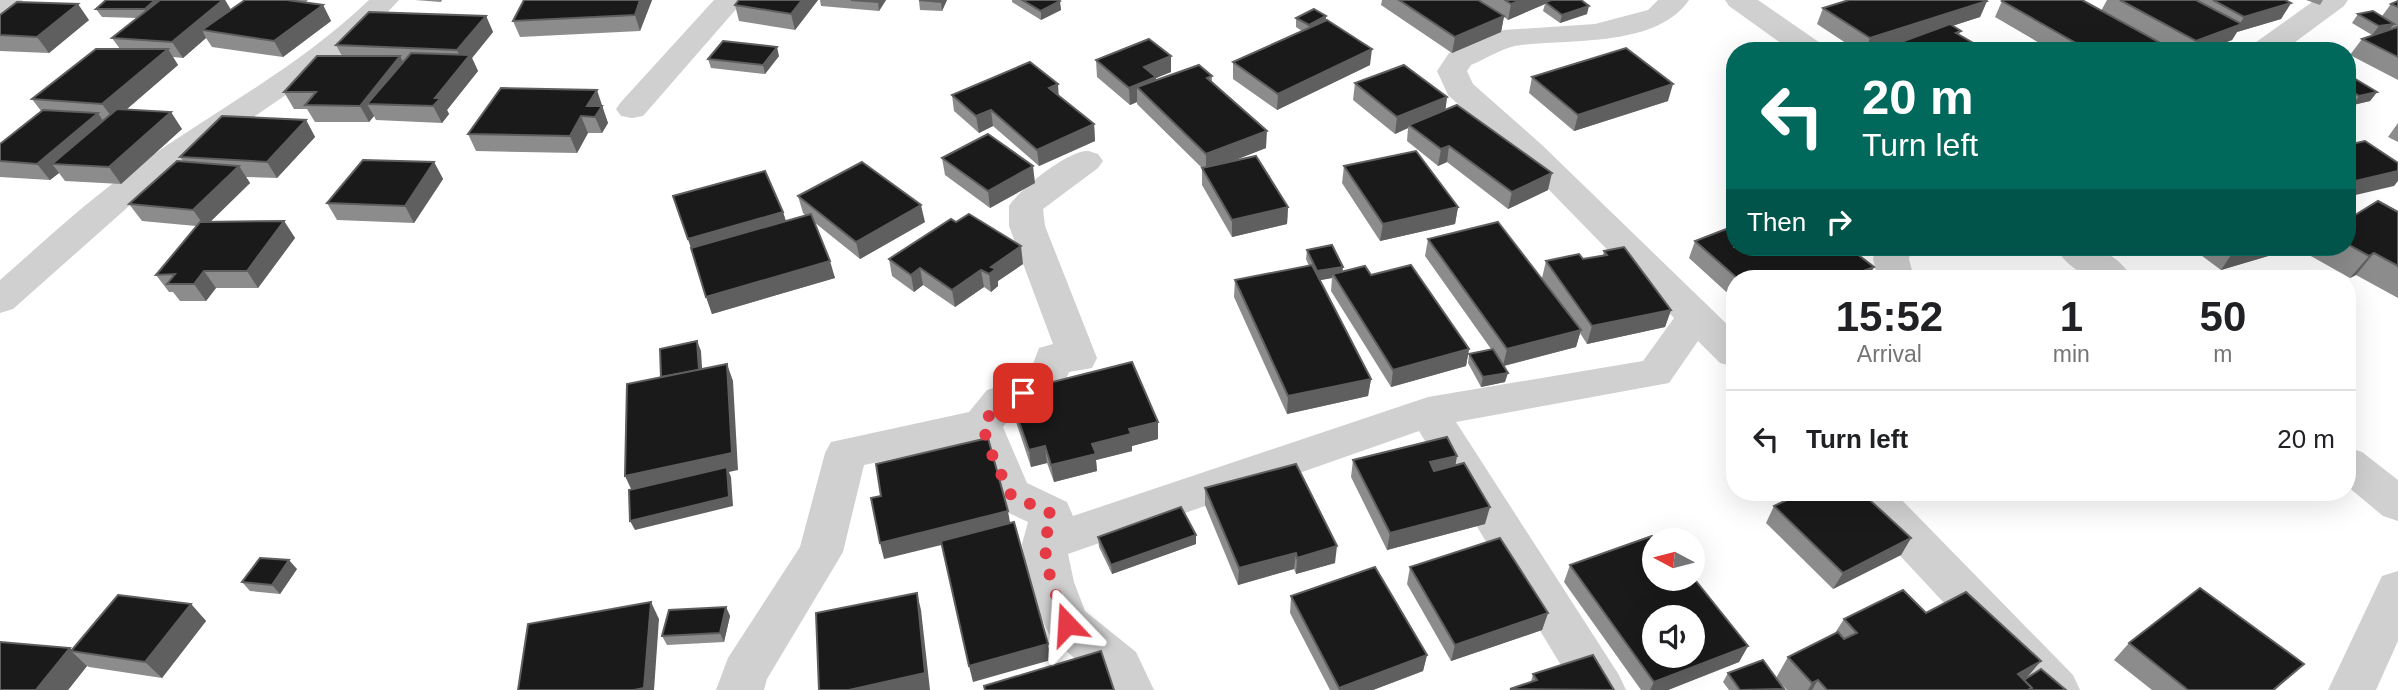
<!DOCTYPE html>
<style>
body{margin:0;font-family:Helvetica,sans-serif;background:#f2f2f2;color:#202124;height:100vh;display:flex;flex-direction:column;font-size:26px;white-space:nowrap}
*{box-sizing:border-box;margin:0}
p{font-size:23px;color:#757577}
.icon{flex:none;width:38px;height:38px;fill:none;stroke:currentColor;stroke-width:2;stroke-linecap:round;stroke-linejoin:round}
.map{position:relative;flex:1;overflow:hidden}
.details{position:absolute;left:1726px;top:270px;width:630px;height:231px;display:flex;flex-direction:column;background:#fff;border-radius:28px;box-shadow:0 7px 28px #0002}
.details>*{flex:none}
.hud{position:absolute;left:1726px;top:42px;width:630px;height:214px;border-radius:28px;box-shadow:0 7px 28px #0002;background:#00695c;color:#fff;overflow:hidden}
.needle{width:46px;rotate:277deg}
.controls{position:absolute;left:1642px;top:528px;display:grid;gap:14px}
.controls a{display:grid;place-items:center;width:63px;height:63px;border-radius:50%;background:#fff;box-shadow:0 7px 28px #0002;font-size:35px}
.pin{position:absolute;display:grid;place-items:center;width:60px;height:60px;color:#fff;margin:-30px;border-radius:14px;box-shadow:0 4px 10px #0006}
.me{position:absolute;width:77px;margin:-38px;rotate:340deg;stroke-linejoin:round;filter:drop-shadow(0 0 5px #0008)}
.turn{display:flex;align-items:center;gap:24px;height:147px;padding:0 21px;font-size:32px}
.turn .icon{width:91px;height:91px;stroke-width:2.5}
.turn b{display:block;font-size:49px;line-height:60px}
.then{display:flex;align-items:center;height:66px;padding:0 21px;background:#0003;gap:14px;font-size:26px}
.eta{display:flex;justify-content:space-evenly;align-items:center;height:119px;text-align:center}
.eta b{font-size:42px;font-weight:700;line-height:49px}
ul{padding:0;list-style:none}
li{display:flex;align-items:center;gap:21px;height:98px;padding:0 21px;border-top:2px solid #e0e0e0}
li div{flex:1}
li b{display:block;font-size:26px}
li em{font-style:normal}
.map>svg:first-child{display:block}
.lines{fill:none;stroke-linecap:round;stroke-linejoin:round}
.minor{fill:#d0d0d0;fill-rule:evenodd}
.wall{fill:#8c8c8c}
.shaded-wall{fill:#5f5f5f}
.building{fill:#1a1a1a;stroke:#5f5f5f;stroke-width:2;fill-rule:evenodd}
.route{stroke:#e63946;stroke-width:12;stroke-dasharray:0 21.6}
</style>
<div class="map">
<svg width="2398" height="690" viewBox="0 0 2398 690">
<rect width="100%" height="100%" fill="#fff"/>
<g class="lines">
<g class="minor">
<polygon points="0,0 23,0 10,12 0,15"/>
<path d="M369,0H399L370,31L315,75L146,191L13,309L0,313V280C47,239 92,196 144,161C220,108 301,65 369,0Z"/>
<polygon points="714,0 744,0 643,116 632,118 621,116 616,109 621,102"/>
<path d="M1658,0H1689C1657,47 1572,39 1521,45C1505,46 1486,59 1471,65L1467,71L1473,84L1542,145L1734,331V367L1720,363L1698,341L1669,383L1456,422L1619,675L1626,690H1576L1419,431L1068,554L1074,582L1085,611L1136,652L1154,690H1106L1102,682L1051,638L1044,624L1028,582L1022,544L1028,522L996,507L967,443L864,465L843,552L767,679L764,690H716L728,658L800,547L825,453L831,442L969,412L987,390L1028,377L1039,348L1053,344L1009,226V206C1019,190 1067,151 1087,151C1090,151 1094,153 1098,154L1103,161L1098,168L1043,209L1045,226L1097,358L1092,368L1069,372L1059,396L1015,410L1003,427L1027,483L1067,502L1073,516L1428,397L1643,361L1674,318L1519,159L1448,95L1437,71L1449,53L1503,30L1595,24L1648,10Z"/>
<polygon points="1725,0 1758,0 1823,45 1827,51 1792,51 1729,6"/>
<polygon points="2315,0 2348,0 2344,6 2283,51 2248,51 2252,45"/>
<polygon points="1876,247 1912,247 1909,259 1914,278 1878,278 1873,259"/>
<path d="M2055,247C2088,245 2113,247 2132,278C2099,280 2075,279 2055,247Z"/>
<polygon points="2347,447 2362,452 2398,480 2398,521 2383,516 2347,486"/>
<polygon points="1846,492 1894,492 2073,675 2080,690 2025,690 1852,504"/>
<polygon points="2398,571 2398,641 2376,690 2328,690 2382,576"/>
</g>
</g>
<g class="wall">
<polygon points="106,0 225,0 231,10 245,0 229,0 308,0 306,2 299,2 323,5 331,21 283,57 212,47 206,38 183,58 173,57 178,65 126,110 182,129 121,184 65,181 59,173 50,180 0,177 0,144 41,111 32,99 120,49 112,38 138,18 102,17 96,9"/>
<polygon points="415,0 442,0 441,2"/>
<polygon points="652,0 640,31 520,37 513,21"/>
<polygon points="739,0 818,0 795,30 739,21 735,5"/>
<polygon points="820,0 886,0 879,11 821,6"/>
<polygon points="947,0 942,11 920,10 919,1"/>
<polygon points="1012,0 1059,0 1061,10 1041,20 1012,2"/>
<polygon points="1382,0 1581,0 1587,14 1560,23 1543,11 1545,4 1508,20 1504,17 1501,32 1452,53 1381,5"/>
<polygon points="2107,0 2285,0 2291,3 2281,19 2237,32 2232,40 2203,51 2174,51 2168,47 2166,51 2053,51 1995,17 2002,1 2101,11"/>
<polygon points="2306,0 2323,0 2320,5"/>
<polygon points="1987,1 1980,17 1952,26 1961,31 1959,34 1987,51 1891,51 1893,45 1899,43 1874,51 1858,51 1817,24 1823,8"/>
<polygon points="2398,1 2398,80 2350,55 2362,39 2372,35 2352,23 2358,14 2382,16 2391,4"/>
<polygon points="0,15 89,20 49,53 0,51"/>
<polygon points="486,16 493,32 472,58 478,71 447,110 449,114 442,123 376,120 374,116 369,122 315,122 307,109 294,109 284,92 342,56 336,45"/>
<polygon points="1326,16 1326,21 1370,65 1277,110 1233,79 1233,62 1302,31 1296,27 1296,18"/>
<polygon points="779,56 765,74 711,68 708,59"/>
<polygon points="1096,60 1171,72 1156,78 1156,80 1212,76 1212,81 1266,148 1231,162 1288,207 1287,224 1232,237 1202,185 1202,168 1137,104 1137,102 1130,105 1097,77"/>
<polygon points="2347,74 2377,92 2370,101 2353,105 2347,102"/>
<polygon points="1532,77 1668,101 1574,131 1529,93"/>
<polygon points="1355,83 1447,97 1445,109 1548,190 1508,209 1447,162 1438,166 1407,141 1408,128 1395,134 1353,100"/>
<polygon points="952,95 1059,96 1094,124 1095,141 1039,166 993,126 979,133 954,111"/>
<polygon points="603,107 602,108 608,123 602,133 588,133 577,153 476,151 468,134"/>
<polygon points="306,120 315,137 277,178 246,177 250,183 210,222 284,221 295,238 258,288 216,288 206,301 180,301 173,292 169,292 156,275 196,226 142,221 129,204 183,161 180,157"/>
<polygon points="2398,123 2398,142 2388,137"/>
<polygon points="942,158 1035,183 990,208 945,175"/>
<polygon points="434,162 443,179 414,223 337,220 327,203"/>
<polygon points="1344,166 1458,207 1455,224 1380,241 1342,183"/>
<polygon points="673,196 783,212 786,221 806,216 803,213 798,196 925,222 860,259 814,222 835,278 712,314 691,248"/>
<polygon points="2398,212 2398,298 2356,275 2350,278 2309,255 2315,247 2347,247 2347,220"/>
<polygon points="1428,239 1542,278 1546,261 1583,259 1603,255 1604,251 1671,310 1665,327 1587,344 1580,333 1576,347 1504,366 1505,382 1481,387 1468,363 1469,354 1491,349 1425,256"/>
<polygon points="1695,241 1868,278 1734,278 1734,299 1689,258"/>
<polygon points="2190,247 2288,247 2285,251 2221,270"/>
<polygon points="1307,250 1343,271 1371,275 1469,349 1466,366 1391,387 1331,291 1332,278 1320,280 1371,379 1368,396 1287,414 1234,297 1235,280 1309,266 1306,259"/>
<polygon points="889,259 1023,264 998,281 998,286 991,292 984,287 955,307 923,285 914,292 892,276"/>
<polygon points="1009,393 1158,422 1158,439 1132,446 1132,451 1096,460 1097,471 1054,482 1047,463 1031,467 1012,410"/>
<polygon points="1457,456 1455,466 1485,524 1387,550 1351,477 1353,460"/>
<polygon points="1205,488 1335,563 1296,574 1294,569 1238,585 1205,505"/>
<polygon points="1774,506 1911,538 1901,555 1833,589 1766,523"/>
<polygon points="1098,537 1196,544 1112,574 1099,547"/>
<polygon points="1656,541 1748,646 1739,662 1668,690 1641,690 1564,582 1570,565"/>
<polygon points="1410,567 1548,613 1542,630 1451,661 1407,584"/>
<polygon points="297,569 280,594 250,591 242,582"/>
<polygon points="1291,596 1427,655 1423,671 1373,690 1330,690 1290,613"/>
<polygon points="191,604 206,621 162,678 89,667 87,666 68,690 0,690 70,648 72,650"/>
<polygon points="726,607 730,616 724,642 667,645 662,636"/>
<polygon points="1926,613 2026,679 2066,690 1787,690 1776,679 1784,690 1729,690 1723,682 1728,673 1776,678 1788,657 1835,633 1844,619"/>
<polygon points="2129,643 2304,664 2275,690 2152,690 2114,660"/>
<polygon points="1533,674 1614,690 1510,690 1531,682"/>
</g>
<g class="shaded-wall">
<polygon points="155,0 161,0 151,18 145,9"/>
<polygon points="223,0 225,0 234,15 202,30 206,38 183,58 172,42"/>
<polygon points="640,0 652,0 640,31 635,15"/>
<polygon points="802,0 818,0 795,30 791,14"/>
<polygon points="879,0 886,0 879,11 878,2"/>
<polygon points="942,0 947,0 942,11 941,2"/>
<polygon points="1521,0 1553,0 1545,2 1545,4 1508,20 1511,4"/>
<polygon points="1060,1 1061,10 1041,20 1041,11"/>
<polygon points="1987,1 1980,17 1874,51 1865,51 1870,38"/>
<polygon points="2291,3 2281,19 2237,32 2232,40 2203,51 2190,51 2196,41 2239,25 2244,17"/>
<polygon points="78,4 89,20 49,53 37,37"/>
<polygon points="323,5 331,21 283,57 274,41"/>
<polygon points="1589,6 1587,14 1560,23 1562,15"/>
<polygon points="486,16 493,32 472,58 478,71 447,110 449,114 442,123 433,106 435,98 463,63 457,50"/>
<polygon points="1326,16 1325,25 1308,34 1309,25"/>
<polygon points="1504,16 1501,32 1452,53 1455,37"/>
<polygon points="2394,24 2387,32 2372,35 2379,26"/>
<polygon points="777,47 779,56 765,74 763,65"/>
<polygon points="168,49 178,65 114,120 102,104"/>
<polygon points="1372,49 1370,65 1277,110 1278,94"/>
<polygon points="400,56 408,72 367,104 374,116 369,122 360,106"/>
<polygon points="1171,56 1171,72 1156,78 1157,94 1137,87 1137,102 1130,105 1129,88 1144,67"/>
<polygon points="1058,84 1059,100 1049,88"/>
<polygon points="1673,84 1668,101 1574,131 1578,115"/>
<polygon points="597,90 608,123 602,133 595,117 587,106"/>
<polygon points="2377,92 2370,101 2353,105 2359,96"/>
<polygon points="1447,97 1445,114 1409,125 1408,128 1395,134 1397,117"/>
<polygon points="991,110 993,126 979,133 976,116"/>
<polygon points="171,112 182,129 121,184 109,167"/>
<polygon points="98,113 109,130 52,164 59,173 50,180 37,164"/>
<polygon points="581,116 588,133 577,153 570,136"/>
<polygon points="306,120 315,137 277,178 267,162"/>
<polygon points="1094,124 1095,141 1039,166 1037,150"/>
<polygon points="1267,131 1266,148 1206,171 1206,154"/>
<polygon points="1449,146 1447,162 1438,166 1441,149"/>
<polygon points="434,162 443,179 414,223 405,206"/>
<polygon points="239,166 250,183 205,227 193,210"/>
<polygon points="1033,166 1035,183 990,208 988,191"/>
<polygon points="2398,171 2398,181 2394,186 2347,197 2347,183"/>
<polygon points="1552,173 1548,190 1508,209 1512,192"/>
<polygon points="921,205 925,222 860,259 856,242"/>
<polygon points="1288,207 1287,224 1232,237 1232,220"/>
<polygon points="1458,207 1455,224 1380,241 1383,224"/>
<polygon points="783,212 788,229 694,256 688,239"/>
<polygon points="284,221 295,238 258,288 247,271"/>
<polygon points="1021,246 1023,264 998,281 998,286 991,292 989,274 991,267"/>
<polygon points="2253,247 2288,247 2285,251 2221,270 2233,252"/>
<polygon points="2374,253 2356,275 2350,278 2369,256"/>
<polygon points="830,261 835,278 712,314 706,297"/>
<polygon points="1343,267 1342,276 1333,274 1332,278 1316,281 1317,271"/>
<polygon points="1874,267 1868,278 1845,278"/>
<polygon points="920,268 923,285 914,292 911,275"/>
<polygon points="981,270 984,287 955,307 952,290"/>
<polygon points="204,271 216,288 206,301 194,284"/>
<polygon points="1671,310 1665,327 1587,344 1592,326"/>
<polygon points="1581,330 1576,347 1503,366 1507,349"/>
<polygon points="697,341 701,351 703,384 666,392"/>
<polygon points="1469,349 1466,366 1391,387 1393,370"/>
<polygon points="727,364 733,381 738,470 729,472 731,477 733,506 635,530 630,521 633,493 625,476"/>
<polygon points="1508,373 1505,382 1481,387 1483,377"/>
<polygon points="1371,379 1368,396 1287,414 1288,396"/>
<polygon points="1158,422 1158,439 1132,446 1132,451 1096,460 1097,471 1054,482 1051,465 1092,444 1129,429"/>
<polygon points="1045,446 1047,463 1031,467 1029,450"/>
<polygon points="1457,456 1454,473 1426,479 1430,462"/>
<polygon points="1490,507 1485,524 1387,550 1390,533"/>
<polygon points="1008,511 1011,528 884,559 880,543"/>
<polygon points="1196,535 1196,544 1112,574 1111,565"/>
<polygon points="1911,538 1901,555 1833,589 1843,573"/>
<polygon points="1337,546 1335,563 1296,574 1297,558"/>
<polygon points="1296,553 1294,569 1238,585 1239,568"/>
<polygon points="289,560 297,569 280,594 272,585"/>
<polygon points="917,593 921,610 930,690 849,690"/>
<polygon points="651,602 659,619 654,690 634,690"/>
<polygon points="191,604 206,621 162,678 145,662"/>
<polygon points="726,607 730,616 724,642 720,633"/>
<polygon points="1548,613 1542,630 1451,661 1455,645"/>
<polygon points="1048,644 1051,660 973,682 969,666"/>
<polygon points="1748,646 1739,662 1668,690 1650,690 1654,682"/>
<polygon points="70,648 74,652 71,651 87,666 68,690 36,690"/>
<polygon points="1427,655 1423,671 1373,690 1339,690 1339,688"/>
<polygon points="2041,661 2023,682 2018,674"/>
<polygon points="1818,680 1812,690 1808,690 1812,683"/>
</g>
<g class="building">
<polygon points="106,0 155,0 145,9 96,9"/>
<polygon points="160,0 223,0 172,42 112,38"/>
<polygon points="245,0 287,0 323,5 274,41 202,30"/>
<polygon points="524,0 640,0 635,15 513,21"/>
<polygon points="739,0 802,0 791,14 735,5"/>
<polygon points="851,0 879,0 878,2"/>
<polygon points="919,0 942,0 941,2"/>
<polygon points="1022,0 1059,0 1060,1 1041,11"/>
<polygon points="1399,0 1478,0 1504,16 1455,37"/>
<polygon points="1505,0 1521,0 1511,4"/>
<polygon points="1552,0 1581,0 1589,6 1562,15 1545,2"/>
<polygon points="1849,0 1986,0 1987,1 1870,38 1823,8"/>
<polygon points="2004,0 2082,0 2168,47 2158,51 2090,51 2002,1"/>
<polygon points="2120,0 2196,0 2242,24 2196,41"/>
<polygon points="2213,0 2285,0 2291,3 2244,17"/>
<polygon points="2398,1 2398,7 2391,4"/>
<polygon points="17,2 78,4 37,37 0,35 0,15"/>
<polygon points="1314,9 1326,16 1309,25 1296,18"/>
<polygon points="2373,11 2394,24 2379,26 2358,14"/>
<polygon points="369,12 486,16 457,50 336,45"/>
<polygon points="1327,20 1372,49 1278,94 1233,62"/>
<polygon points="1950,24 1961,31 1956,33 1987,51 1903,51 1893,45"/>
<polygon points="2398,27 2398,57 2362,39"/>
<polygon points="1149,39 1171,56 1144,67 1156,77 1129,88 1096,60"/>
<polygon points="723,41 777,47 763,65 708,59"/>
<polygon points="1626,48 1673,84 1578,115 1532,77"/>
<polygon points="96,49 168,49 102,104 32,99"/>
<polygon points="411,53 470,55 435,98 441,98 433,106 367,104"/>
<polygon points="317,56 400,56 360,106 305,105 316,92 284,92"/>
<polygon points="1030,62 1058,84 1049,88 1094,124 1037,150 991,110 976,116 952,95"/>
<polygon points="1199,65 1212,76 1207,78 1267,131 1206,154 1137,87"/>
<polygon points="1404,65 1447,97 1397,117 1355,83"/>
<polygon points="2347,74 2377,92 2359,96 2347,88"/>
<polygon points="501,88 597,90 587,106 602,106 595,117 581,116 570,136 468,134"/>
<polygon points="1457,105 1552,173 1512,192 1449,146 1441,149 1409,125"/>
<polygon points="117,109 171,112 109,167 52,164"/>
<polygon points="43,110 98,113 37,164 0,161 0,144"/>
<polygon points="222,116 306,120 267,162 180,157"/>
<polygon points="988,134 1033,166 988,191 942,158"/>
<polygon points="2365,141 2398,163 2398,171 2347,183 2347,145"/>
<polygon points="1416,151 1458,207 1383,224 1344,166"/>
<polygon points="1256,156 1288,207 1232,220 1202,168"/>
<polygon points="363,160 434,162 405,206 327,203"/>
<polygon points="177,161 239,166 193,210 129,204"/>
<polygon points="862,162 921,205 856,242 798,196"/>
<polygon points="765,171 783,212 688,239 673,196"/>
<polygon points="2378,201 2398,212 2398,266 2374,253 2369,256 2347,244 2347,220"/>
<polygon points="811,214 830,261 706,297 691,248"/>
<polygon points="969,214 1021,246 991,267 996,269 989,274 981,270 952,290 920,268 911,275 889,259 951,219 956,222"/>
<polygon points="284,221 247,271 204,271 194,284 167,284 175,274 156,275 200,222"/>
<polygon points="1498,222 1581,330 1507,349 1428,239"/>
<polygon points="1734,226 1734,247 1848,247 1874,267 1845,278 1737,278 1695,241"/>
<polygon points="1332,245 1343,267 1317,271 1307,250"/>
<polygon points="1624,247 1671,310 1592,326 1546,261 1579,254 1583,259 1607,255 1604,251"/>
<polygon points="2225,247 2253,247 2233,252"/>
<polygon points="1312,265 1371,379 1288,396 1235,280"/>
<polygon points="1411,265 1469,349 1393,370 1333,274 1365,266 1371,275"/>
<polygon points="697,341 699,370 661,377 660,349"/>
<polygon points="1493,349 1508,373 1483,377 1469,354"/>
<polygon points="1132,362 1158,422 1129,429 1131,434 1092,444 1096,454 1051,465 1045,446 1029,450 1009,393"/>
<polygon points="727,364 732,453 625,476 627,384"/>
<polygon points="1447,437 1457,456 1430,462 1434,471 1464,463 1490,507 1390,533 1353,460"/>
<polygon points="988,438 1008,511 880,543 871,498 881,496 876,464"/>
<polygon points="1296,464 1337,546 1297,558 1296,553 1239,568 1205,488"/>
<polygon points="727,467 729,497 630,521 629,490"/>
<polygon points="1804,492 1861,492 1911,538 1843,573 1774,506"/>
<polygon points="1181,507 1196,535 1111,565 1098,537"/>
<polygon points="1014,522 1048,644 969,666 941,541"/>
<path d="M1652,536L1656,541H1654V579H1692V576L1748,646L1654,682L1570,565ZM1654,618H1692V656H1654Z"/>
<polygon points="1500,538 1548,613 1455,645 1410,567"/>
<polygon points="260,558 289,560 272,585 242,582"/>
<polygon points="1375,567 1427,655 1339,688 1291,596"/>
<polygon points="2200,588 2304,664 2273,690 2188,690 2129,643"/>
<polygon points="1903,590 1926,613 1966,592 2041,661 2018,674 2032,688 2028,690 1827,690 1818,680 1812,683 1788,657 1838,632 1844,639 1857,633 1844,619"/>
<polygon points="917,593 925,673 849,690 819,690 816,613"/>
<polygon points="118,595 191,604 145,662 71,651"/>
<polygon points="651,602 644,688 634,690 518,690 528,624"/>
<polygon points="726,607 720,633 662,636 669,610"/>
<polygon points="0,642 70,648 36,690 0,690"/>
<polygon points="1101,651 1114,690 985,690 984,686"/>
<polygon points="1593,655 1614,690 1510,689 1537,680 1533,674"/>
<polygon points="1763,660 1784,689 1740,690 1728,673"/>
<polygon points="2041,669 2066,690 2030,690 2032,688 2024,680"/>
</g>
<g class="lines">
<polyline class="route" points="1023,393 1001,400 982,425 993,457 1011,495 1052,514 1044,544 1051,582 1067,624"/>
</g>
</svg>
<div class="controls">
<a><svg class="needle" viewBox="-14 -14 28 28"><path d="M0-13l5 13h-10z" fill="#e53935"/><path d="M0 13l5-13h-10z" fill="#757577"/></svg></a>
<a><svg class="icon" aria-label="sound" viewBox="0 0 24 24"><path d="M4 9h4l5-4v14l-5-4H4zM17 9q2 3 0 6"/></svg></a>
</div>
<div class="pin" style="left:1023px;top:393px;background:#d93025"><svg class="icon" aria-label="arrive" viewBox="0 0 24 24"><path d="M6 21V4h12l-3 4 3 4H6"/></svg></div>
<svg class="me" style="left:1067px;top:624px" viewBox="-20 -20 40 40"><path d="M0-17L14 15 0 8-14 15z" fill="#e63946" stroke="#fff" stroke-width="4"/></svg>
<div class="hud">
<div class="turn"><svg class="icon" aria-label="left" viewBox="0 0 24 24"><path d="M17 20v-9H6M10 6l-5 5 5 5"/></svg><div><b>20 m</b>Turn left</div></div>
<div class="then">Then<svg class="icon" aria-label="right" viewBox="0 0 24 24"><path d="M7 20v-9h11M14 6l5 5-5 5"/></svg></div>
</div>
<section class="details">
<div class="eta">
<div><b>15:52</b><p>Arrival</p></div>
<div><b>1</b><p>min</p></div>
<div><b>50</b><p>m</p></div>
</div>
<ul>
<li><svg class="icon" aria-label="left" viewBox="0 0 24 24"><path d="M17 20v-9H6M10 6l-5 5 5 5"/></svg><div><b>Turn left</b></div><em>20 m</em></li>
</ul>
</section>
</div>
